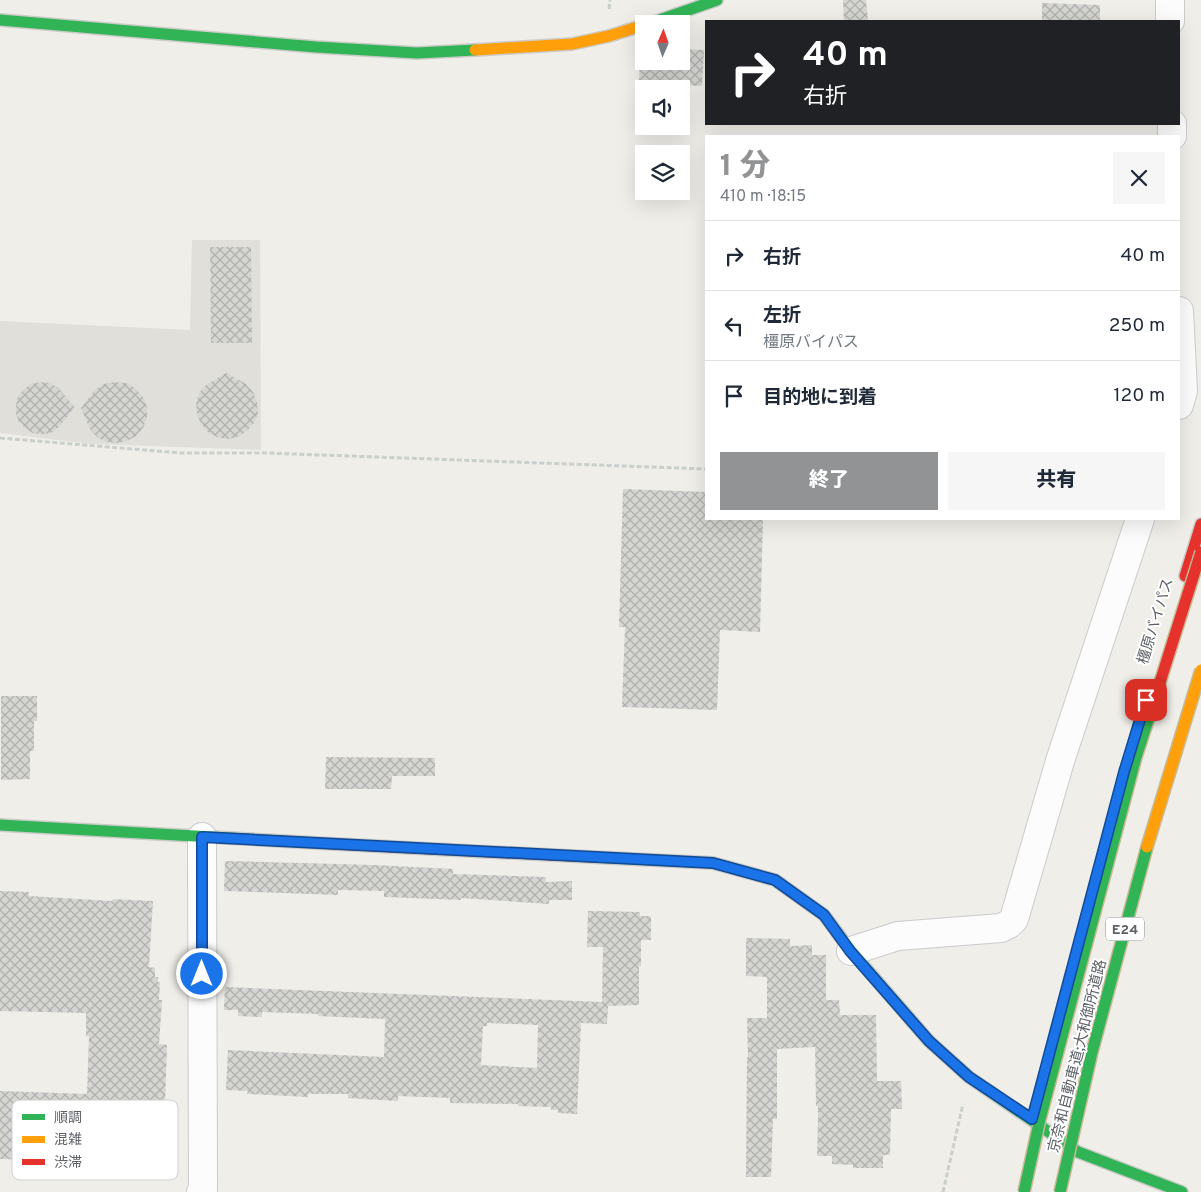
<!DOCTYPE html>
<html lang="ja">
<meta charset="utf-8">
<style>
body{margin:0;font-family:Overpass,"Noto Sans JP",sans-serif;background:#f6f6f7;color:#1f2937;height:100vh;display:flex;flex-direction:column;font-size:19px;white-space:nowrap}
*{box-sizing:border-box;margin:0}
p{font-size:16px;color:#747a83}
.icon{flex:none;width:28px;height:28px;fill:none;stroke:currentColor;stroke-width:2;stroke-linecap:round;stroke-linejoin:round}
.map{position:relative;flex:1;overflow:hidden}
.panel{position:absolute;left:705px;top:135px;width:475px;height:385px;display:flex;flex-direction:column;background:#fff;border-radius:0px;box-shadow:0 5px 20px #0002}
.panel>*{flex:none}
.guide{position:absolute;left:705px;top:20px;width:475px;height:105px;border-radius:0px;box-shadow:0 5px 20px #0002;background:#202124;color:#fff;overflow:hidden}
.needle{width:32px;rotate:2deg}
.buttons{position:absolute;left:635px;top:15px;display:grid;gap:10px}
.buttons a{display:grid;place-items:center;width:55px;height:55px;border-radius:0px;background:#fff;box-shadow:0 5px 20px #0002;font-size:25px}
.pin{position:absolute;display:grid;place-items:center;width:42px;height:42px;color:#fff;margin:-21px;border-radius:10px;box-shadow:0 2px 8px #0006}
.me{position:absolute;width:55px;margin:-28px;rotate:0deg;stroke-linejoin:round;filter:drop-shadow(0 0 4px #0008)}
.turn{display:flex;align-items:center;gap:18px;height:105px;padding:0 15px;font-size:22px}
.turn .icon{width:65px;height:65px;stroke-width:2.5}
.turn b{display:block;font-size:35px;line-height:42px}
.round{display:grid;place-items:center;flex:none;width:52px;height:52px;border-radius:0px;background:#f6f6f7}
.headline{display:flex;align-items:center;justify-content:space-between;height:85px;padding:0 15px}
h1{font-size:30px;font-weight:800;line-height:38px;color:#919394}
.action{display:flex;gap:10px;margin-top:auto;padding:10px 15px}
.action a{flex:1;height:58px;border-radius:0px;background:#919394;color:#fff;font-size:20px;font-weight:800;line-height:58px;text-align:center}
.action a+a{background:#f6f6f7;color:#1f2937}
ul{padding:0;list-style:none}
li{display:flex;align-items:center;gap:15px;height:70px;padding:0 15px;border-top:1px solid #e0e1e3}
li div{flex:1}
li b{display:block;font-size:19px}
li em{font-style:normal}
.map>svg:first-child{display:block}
.industrial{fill:#e0dfda}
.building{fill:url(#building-cross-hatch);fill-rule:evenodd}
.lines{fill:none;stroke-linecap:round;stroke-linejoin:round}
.street-casing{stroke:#cbcbcb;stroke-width:30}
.fast-casing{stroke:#cbcbc9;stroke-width:14}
.slow-casing{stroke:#cbcbc9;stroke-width:14}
.jam-casing{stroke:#cbcbc9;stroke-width:14}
.path{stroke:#cacfcb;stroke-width:3;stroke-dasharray:5 2.5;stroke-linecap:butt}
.street{stroke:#fdfcfc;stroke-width:28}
.fast{stroke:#30b455;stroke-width:11}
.slow{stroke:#ff9f0a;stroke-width:11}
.jam{stroke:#e5322d;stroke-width:11}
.fast-bridge-casing{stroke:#c7ba95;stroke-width:14;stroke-linecap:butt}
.slow-bridge-casing{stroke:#c7ba95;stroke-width:14;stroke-linecap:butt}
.jam-bridge-casing{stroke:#c7ba95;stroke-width:14;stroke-linecap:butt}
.fast-bridge{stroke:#30b455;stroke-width:11}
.slow-bridge{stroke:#ff9f0a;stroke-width:11}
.jam-bridge{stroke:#e5322d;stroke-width:11}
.route-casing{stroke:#114b97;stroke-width:12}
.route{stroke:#1a73e8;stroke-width:9}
.labels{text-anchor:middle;stroke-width:4;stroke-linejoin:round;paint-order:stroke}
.shield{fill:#fff;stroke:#8e9195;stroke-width:1}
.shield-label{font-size:14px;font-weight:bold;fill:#5e6267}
.street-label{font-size:15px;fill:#5e6267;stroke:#fff}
.key{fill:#fff;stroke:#cfd0d1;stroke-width:1}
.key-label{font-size:14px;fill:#5e6267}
</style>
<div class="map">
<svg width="1201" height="1192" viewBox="0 0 1201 1192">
<defs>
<pattern id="building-cross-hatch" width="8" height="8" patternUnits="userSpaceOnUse" patternTransform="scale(1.25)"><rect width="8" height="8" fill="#d5d5d2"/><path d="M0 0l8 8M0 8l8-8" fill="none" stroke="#b0b0ae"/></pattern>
</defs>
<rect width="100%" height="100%" fill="#efeee9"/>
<polygon class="industrial" points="192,240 260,240 261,450 91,444 0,433 0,321 190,330"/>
<g class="building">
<polygon points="843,0 866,0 868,21 844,21"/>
<polygon points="1042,3 1100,5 1100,21 1042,21"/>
<polygon points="681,49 704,50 702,86 647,83 647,81 639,80 640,61 681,61"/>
<polygon points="210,247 251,247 252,343 211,343"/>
<polygon points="226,373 246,384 253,392 257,402 258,413 254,423 247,431 238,437 227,439 217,437 208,432 201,424 197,414 196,404 199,393 206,385"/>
<polygon points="41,382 50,383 58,388 75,407 58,428 51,433 42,434 33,433 26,429 19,422 16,414 16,405 18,396 24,389 31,384"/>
<polygon points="115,382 126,383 135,388 143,397 147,407 147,418 143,428 136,436 127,441 117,443 106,442 97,437 90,429 81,408 95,390 104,384"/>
<polygon points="623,489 706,492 706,519 763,519 760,632 720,630 717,710 622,707 625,627 619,627"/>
<polygon points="1,696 37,696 37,721 34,721 34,751 30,751 30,779 1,780"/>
<polygon points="326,757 435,758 435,776 392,776 391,789 325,789"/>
<polygon points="225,861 374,865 453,869 453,874 546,877 546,882 572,881 572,900 549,900 549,904 461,898 461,900 384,897 384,891 338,890 338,895 224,891"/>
<polygon points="0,891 29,892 29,896 112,901 113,899 153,901 149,967 155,968 155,977 158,977 158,982 160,982 159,1000 162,1000 159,1044 167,1045 163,1163 0,1159 0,1091 87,1094 89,1036 86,1036 86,1013 0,1011"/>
<path d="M588,911L640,912V916H651V940H641V966H639V1005L608,1006L607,1024L581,1023L577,1114L558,1113V1110H551V1107L518,1106V1104L450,1103V1098L398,1096V1101L348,1098V1094H308V1097L247,1094L248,1091L226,1090L228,1050L384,1057L385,1019L318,1016L319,1014L262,1012V1017L238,1016V1010H224L225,987L602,1002L603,947H587ZM487,1023L538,1025L537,1068L481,1065L483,1026H487Z"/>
<polygon points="746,938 790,939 790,946 812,945 812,955 826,955 826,1000 839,1000 840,1015 876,1015 877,1081 901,1081 902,1109 891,1109 890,1155 883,1155 883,1168 853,1168 853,1165 832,1164 832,1156 817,1156 818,1120 818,1106 816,1106 815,1047 777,1049 777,1119 773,1119 771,1177 746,1177 747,1057 748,1058 747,1018 767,1018 767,977 746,976"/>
</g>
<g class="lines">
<defs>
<g id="street">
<polyline points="1170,0 1170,21"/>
<polyline points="1172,124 1172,136"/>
<polyline points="1179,311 1183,391 1179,405"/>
<polyline points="851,951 898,936 1001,928 1009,924 1014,919 1060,761 1140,519"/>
<polyline points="201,1192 203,1189 202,837"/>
</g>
<g id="fast">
<polyline points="0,20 316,47 417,53 475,50"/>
<polyline points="648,24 717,0"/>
<polyline points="0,825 335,844"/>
<polyline points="591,857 713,863 775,880 824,915 851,951 929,1041 969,1077 1078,1152 1182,1192"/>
</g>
<polyline id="slow" points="475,50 572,44 609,36 644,25"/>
<g id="jam">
<polyline points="1185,576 1201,524"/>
<polyline points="335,844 591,857"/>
</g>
</defs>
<use href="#street" class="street-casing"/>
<use href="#fast" class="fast-casing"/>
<use href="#slow" class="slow-casing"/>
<use href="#jam" class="jam-casing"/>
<g class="path">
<polyline points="609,9 610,0"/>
<polyline points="0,438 181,453 266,453 706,469"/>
<polyline points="943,1192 963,1104"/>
</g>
<use href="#street" class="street"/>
<use href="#fast" class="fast"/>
<use href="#slow" class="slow"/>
<use href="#jam" class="jam"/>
<defs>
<g id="fast-bridge">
<polyline points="1024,1192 1040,1119 1136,757 1151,711"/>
<polyline points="1060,1192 1092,1052 1147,847"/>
</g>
<polyline id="slow-bridge" points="1147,847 1201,670"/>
<polyline id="jam-bridge" points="1151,711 1201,552"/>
</defs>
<use href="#fast-bridge" class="fast-bridge-casing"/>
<use href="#slow-bridge" class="slow-bridge-casing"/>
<use href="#jam-bridge" class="jam-bridge-casing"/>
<use href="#fast-bridge" class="fast-bridge"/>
<use href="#slow-bridge" class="slow-bridge"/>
<use href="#jam-bridge" class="jam-bridge"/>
</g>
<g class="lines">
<defs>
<polyline id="route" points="202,974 202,837 713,863 775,880 824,915 850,951 929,1041 969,1077 1032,1119 1124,772 1146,700"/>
</defs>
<use href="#route" class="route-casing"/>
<use href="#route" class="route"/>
</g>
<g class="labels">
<rect class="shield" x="1106" y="917.5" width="38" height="23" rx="4"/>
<g class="shield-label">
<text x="1125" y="934">E24</text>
</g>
<g class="street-label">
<text transform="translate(1155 621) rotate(-73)" y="5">橿原バイパス</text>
<text transform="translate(1077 1056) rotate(-76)" y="5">京奈和自動車道;大和御所道路</text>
</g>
</g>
<rect x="12" y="1100" width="166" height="80" rx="8" class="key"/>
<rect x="22" y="1114" width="23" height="6" fill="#30b455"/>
<rect x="22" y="1136" width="23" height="7" fill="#ff9f0a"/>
<rect x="22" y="1159" width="23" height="6" fill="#e5322d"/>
<g class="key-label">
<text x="54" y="1122">順調</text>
<text x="54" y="1144">混雑</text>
<text x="54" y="1167">渋滞</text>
</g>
</svg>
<div class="buttons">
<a><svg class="needle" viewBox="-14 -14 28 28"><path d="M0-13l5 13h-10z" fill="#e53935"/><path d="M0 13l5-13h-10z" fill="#747a83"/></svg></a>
<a><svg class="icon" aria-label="sound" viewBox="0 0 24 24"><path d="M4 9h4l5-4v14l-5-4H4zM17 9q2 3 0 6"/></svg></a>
<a><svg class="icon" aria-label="layers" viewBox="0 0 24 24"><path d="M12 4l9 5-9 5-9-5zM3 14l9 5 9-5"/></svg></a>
</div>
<div class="pin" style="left:1146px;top:700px;background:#d93025"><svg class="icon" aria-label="arrive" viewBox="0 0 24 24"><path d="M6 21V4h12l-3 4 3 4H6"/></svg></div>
<svg class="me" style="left:202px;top:974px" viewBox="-20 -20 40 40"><circle r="17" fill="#1a73e8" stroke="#fff" stroke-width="3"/><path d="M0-11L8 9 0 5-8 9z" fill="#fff"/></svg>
<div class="guide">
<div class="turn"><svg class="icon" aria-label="right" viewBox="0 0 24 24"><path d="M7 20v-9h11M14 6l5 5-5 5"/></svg><div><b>40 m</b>右折</div></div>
</div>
<section class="panel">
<div class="headline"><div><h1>1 分</h1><p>410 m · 18:15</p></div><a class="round"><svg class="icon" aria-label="close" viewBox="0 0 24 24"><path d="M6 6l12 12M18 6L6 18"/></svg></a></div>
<ul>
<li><svg class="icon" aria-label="right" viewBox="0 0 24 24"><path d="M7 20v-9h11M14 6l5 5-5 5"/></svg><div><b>右折</b></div><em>40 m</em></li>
<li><svg class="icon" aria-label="left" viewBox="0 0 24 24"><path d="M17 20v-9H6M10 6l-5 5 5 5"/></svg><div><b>左折</b><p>橿原バイパス</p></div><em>250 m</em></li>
<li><svg class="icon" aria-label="arrive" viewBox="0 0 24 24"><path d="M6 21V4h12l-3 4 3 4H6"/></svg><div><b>目的地に到着</b></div><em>120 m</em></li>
</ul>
<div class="action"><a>終了</a><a>共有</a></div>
</section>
</div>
